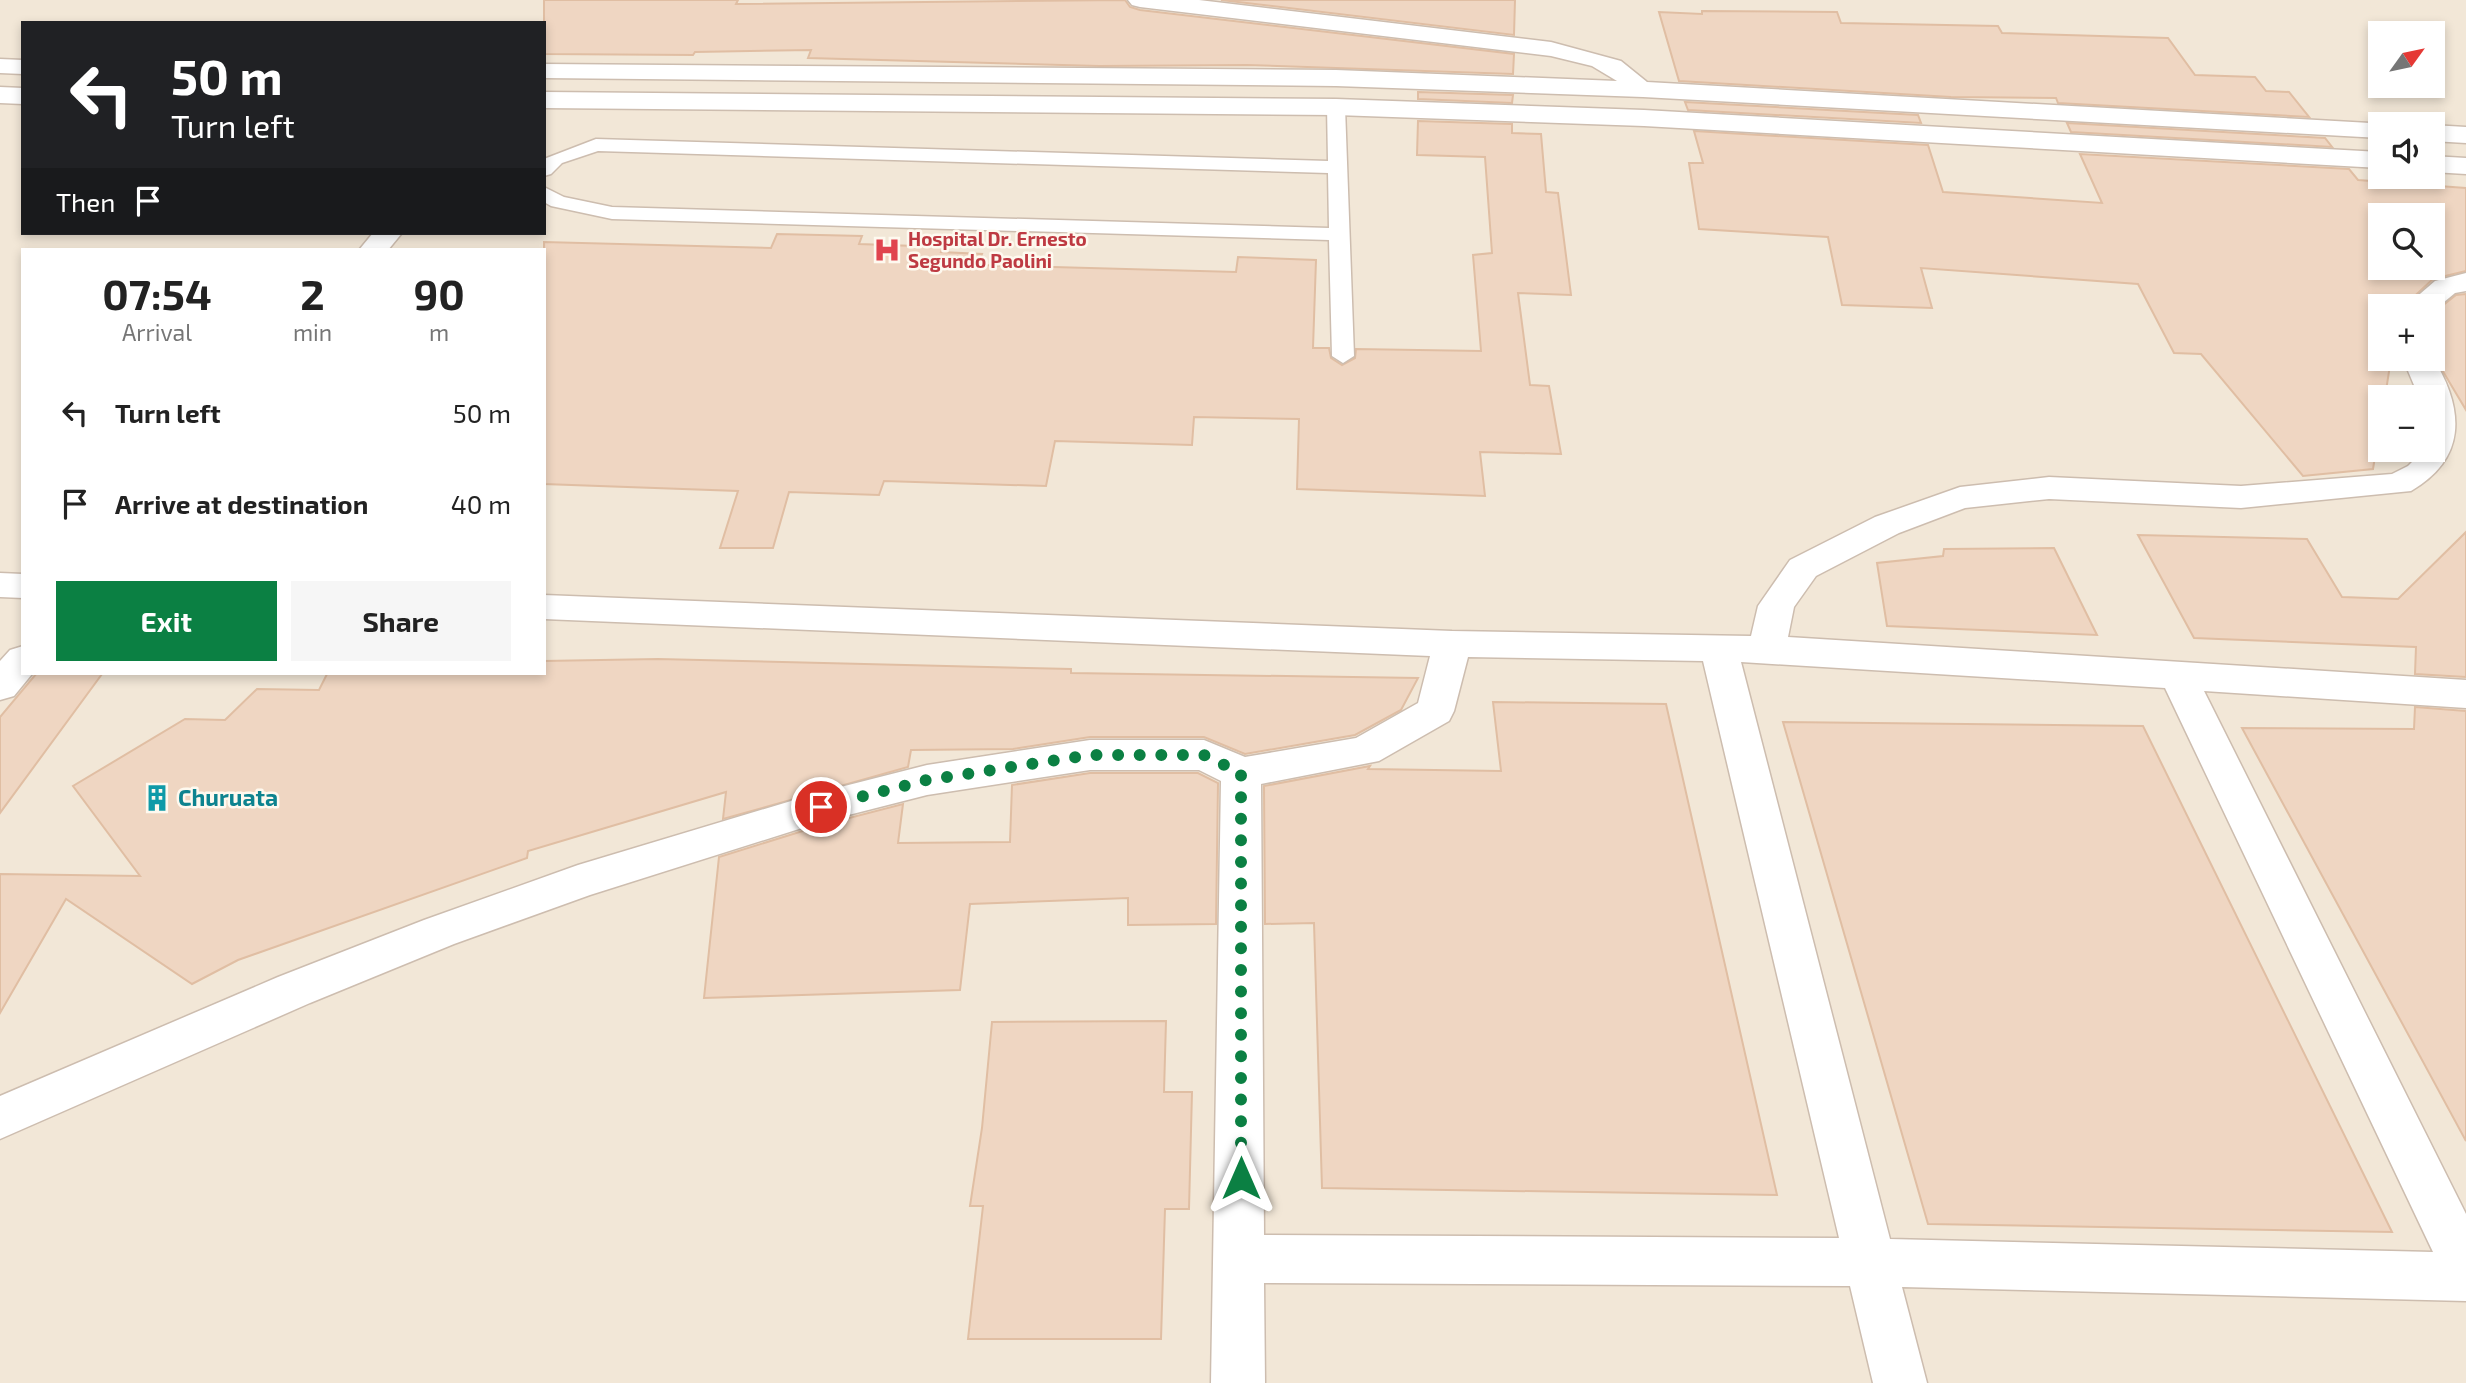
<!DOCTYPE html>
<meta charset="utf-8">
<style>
body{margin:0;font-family:"Exo 2",sans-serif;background:#f6f6f6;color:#222;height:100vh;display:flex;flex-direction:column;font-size:26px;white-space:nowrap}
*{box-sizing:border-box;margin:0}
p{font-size:23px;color:#767676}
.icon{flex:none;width:38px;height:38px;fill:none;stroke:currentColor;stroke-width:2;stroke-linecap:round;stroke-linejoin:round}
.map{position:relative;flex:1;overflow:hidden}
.panel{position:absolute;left:21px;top:248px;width:525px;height:427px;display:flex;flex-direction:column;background:#fff;border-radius:0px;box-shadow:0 4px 10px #0003}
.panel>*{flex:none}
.top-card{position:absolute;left:21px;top:21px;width:525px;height:214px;border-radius:0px;box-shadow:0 4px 10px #0003;background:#202124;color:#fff;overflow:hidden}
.needle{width:46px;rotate:57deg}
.tools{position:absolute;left:2368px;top:21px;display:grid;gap:14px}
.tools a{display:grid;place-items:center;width:77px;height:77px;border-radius:0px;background:#fff;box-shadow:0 4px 10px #0003;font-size:35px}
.pin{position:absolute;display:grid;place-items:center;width:60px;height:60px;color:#fff;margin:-30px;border:4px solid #fff;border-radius:50%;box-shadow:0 2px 7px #0007}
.me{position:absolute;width:77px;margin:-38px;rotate:0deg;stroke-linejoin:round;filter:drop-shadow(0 0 5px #0008)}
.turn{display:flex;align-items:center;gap:24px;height:147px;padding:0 35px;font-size:32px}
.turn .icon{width:91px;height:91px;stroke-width:2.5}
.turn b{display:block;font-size:49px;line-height:60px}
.then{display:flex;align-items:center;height:66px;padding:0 35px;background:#0003;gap:14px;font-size:26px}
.eta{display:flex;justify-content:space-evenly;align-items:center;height:119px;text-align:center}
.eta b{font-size:42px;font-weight:700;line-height:49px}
.primary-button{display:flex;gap:14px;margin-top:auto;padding:14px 35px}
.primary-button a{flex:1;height:80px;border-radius:0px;background:#0b8043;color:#fff;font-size:28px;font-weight:700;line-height:80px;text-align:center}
.primary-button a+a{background:#f6f6f6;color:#222}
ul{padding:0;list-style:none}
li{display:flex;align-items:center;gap:21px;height:91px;padding:0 35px}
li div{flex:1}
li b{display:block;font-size:26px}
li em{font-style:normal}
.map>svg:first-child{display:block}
.residential{fill:#f2e7d7;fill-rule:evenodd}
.building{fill:#efd6c2;stroke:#e0bea3;stroke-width:2;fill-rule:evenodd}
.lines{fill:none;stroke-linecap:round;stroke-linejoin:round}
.service-casing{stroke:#cdbdaf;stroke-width:3}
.minor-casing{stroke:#cdbdaf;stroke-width:3}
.service{fill:#fff;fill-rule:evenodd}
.minor{fill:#fff;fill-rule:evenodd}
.route{stroke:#0b8043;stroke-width:12;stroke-dasharray:0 21.6}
.labels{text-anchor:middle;stroke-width:5;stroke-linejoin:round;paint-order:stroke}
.far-health-label{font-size:19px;font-weight:bold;fill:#be3a42;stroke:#fef9ef;text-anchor:start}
.culture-label{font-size:23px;font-weight:bold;fill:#0d838f;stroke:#fef9ef;text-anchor:start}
</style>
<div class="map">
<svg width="2466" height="1383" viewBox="0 0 2466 1383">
<rect width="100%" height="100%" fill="#fbf5e8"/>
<path class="residential" d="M0,0H2466V1383H0ZM23,23H544V233H23ZM2380,33H2432V86H2380ZM2380,124H2432V177H2380ZM2380,215H2432V268H2380ZM23,250H544V674H23ZM2380,306H2432V359H2380ZM2380,397H2432V450H2380Z"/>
<g class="building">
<polygon points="544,0 738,0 736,4 1125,0 1130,7 1140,10 1514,54 1513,74 1247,65 1099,66 808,58 811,50 695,52 693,55 544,54"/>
<polygon points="1221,0 1515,0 1514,35"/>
<polygon points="1702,11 1837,12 1841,23 1998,26 2002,33 2168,38 2195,75 2255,77 2266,91 2289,92 2309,117 2058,103 2056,98 1951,97 1679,81 1659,12 1702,14"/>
<polygon points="1418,92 1513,95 1512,103 1418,99"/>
<polygon points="1685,102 1918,115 1921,123 1688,110"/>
<polygon points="1418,121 1512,124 1512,133 1541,134 1546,192 1558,193 1571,295 1518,293 1530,385 1549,386 1561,454 1480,452 1485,496 1297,489 1299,419 1194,417 1192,445 1055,441 1046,486 884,481 879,495 789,492 773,548 720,548 738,491 544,484 544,242 771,248 777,234 862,236 859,244 943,247 941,252 982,254 978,265 1236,272 1238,257 1316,260 1313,348 1329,348 1331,358 1342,365 1355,358 1356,349 1481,351 1473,255 1492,253 1485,157 1417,155"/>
<polygon points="2067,123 2325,138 2332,147 2071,132"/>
<path d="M1694,131L1928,145L1943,192L2102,203L2080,154L2349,169L2358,180L2466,188V271L2433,279L2404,306H2380V359H2391L2385,397H2380V426L2373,469L2303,476L2201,354L2174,353L2138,284L1921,268L1932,308L1842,305L1828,237L1699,229L1689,163H1703ZM2380,215H2432V268H2380Z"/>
<polygon points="2466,294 2466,410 2432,353 2432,314 2456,295"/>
<polygon points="2466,532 2466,677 2415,674 2416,647 2194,638 2138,535 2307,539 2342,597 2398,599"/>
<polygon points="2054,548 2097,635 1887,626 1877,563 1943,556 1944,549"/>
<polygon points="658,659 1071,669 1071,673 1418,678 1401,710 1355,735 1245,754 1204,737 1090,737 1013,749 911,750 908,767 723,819 726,792 528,851 527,858 238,960 192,984 66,899 0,1013 0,874 140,876 73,786 185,719 225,720 257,689 319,690 327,674 544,674 544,661"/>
<polygon points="36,674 102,674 0,813 0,717"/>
<polygon points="1493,702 1666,704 1777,1195 1322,1188 1314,923 1265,924 1264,786 1370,766 1368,769 1501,771"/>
<polygon points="2415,707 2466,711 2466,1141 2242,728 2414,729"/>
<polygon points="1783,722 2143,726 2392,1232 1928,1224"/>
<polygon points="1090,773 1198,773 1218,783 1216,924 1128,925 1128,898 970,904 960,990 704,998 719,857 822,825 903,804 898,843 1010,842 1012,785"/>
<polygon points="1166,1021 1164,1092 1192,1092 1189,1209 1165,1209 1161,1339 968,1339 983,1206 970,1206 982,1128 992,1022"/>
</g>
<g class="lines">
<defs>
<polygon id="service" points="1336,101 1345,107 1354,356 1343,363 1332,356 1329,240 612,219 551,206 544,202 544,187 564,197 612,207 1329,228 1328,173 598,151 562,163 551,174 544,176 544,159 596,139 1328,161 1327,107"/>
<g id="minor">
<polygon points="1128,0 1199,0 1551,42 1621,61 1647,82 2388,124 2380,124 2380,138 1643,97 1336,86 544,78 544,64 1336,70 1617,81 1592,66 1551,56 1140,7 1132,5"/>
<polygon points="0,59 23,60 23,74 0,73"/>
<polygon points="0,87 23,88 23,104 0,103"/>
<polygon points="544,92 1336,99 1644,110 2380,152 2380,168 1644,126 1336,115 544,108"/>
<polygon points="2432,125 2466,127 2466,143 2432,141"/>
<polygon points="2432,156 2466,158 2466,174 2432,172"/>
<polygon points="373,233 402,233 388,250 359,250"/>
<polygon points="2466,273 2466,291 2455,293 2432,312 2432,306 2406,306 2435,281"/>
<path d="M2432,356C2466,411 2466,459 2411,491L2241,508L2049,499L1965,508L1899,533L1816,576L1794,607L1788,637L2466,680V708L2204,691L2466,1214V1301L1902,1287L1927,1383H1873L1850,1286L1264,1283L1265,1383H1211L1221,781L1199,770H1090L927,795L821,822L590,895L454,944L310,1003L0,1139V1096L278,977L424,920L578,865L821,792L927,765L1090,740H1204L1245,757L1356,738L1418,703L1430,656L544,619V595L1452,631L1751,636L1758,606L1790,560L1875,517L1960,487L2049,477L2241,486L2392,474L2408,466L2424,450H2432V397H2419L2403,359H2432ZM1468,657L1703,661L1839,1238L1264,1235L1261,784L1379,761L1449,721L1454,711ZM1741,662L2165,688L2433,1252L1890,1239Z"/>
<polygon points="0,573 23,574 23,598 0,597"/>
<polygon points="23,646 23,674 32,674 14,696 0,700 0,661 10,650"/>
</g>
</defs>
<use href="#service" class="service-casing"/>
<use href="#minor" class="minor-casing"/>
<use href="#service" class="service"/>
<use href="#minor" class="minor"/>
</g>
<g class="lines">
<polyline class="route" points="821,807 927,780 1090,755 1204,755 1241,773 1241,1178"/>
</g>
<defs>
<symbol id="hospital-bare" viewBox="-9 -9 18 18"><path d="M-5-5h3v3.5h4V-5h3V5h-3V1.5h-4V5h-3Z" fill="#e0444e" stroke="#fef9ef" stroke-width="2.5" paint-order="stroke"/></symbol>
<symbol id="building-bare" viewBox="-9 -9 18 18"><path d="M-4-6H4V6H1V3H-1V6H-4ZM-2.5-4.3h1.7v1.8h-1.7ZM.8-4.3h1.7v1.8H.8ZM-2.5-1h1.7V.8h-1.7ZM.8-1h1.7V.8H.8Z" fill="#0f9aa8" stroke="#fef9ef" stroke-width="2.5" paint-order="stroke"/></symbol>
</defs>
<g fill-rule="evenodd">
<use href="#hospital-bare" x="868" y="231" width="38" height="38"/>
<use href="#building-bare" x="138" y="779" width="38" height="38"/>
</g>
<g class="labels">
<g class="far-health-label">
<text x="908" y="246">Hospital Dr. Ernesto<tspan x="908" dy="22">Segundo Paolini</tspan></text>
</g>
<g class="culture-label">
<text x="178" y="806">Churuata</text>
</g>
</g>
</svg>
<div class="tools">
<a><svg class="needle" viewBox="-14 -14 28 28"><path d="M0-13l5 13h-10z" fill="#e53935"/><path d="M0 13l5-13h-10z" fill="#767676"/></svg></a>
<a><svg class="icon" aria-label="sound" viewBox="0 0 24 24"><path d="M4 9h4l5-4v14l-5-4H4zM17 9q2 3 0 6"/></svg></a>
<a><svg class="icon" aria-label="search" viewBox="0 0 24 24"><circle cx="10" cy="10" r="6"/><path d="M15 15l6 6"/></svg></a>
<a>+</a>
<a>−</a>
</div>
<div class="pin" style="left:821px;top:807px;background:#d93025"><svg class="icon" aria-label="arrive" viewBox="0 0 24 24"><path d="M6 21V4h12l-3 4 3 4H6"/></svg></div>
<svg class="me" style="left:1241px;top:1178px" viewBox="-20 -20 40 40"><path d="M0-17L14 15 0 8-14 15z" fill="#0b8043" stroke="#fff" stroke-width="4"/></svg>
<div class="top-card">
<div class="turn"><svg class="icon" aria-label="left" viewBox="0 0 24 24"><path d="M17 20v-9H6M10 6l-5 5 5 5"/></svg><div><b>50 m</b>Turn left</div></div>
<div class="then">Then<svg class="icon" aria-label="arrive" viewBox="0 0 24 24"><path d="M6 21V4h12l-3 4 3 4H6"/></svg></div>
</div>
<section class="panel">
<div class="eta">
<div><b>07:54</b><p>Arrival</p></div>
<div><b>2</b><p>min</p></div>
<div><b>90</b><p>m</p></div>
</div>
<ul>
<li><svg class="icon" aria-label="left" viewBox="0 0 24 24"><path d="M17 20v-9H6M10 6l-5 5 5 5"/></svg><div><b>Turn left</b></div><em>50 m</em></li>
<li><svg class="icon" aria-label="arrive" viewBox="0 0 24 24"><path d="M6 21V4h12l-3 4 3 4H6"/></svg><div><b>Arrive at destination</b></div><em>40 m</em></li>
</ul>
<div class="primary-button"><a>Exit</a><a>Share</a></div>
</section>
</div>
